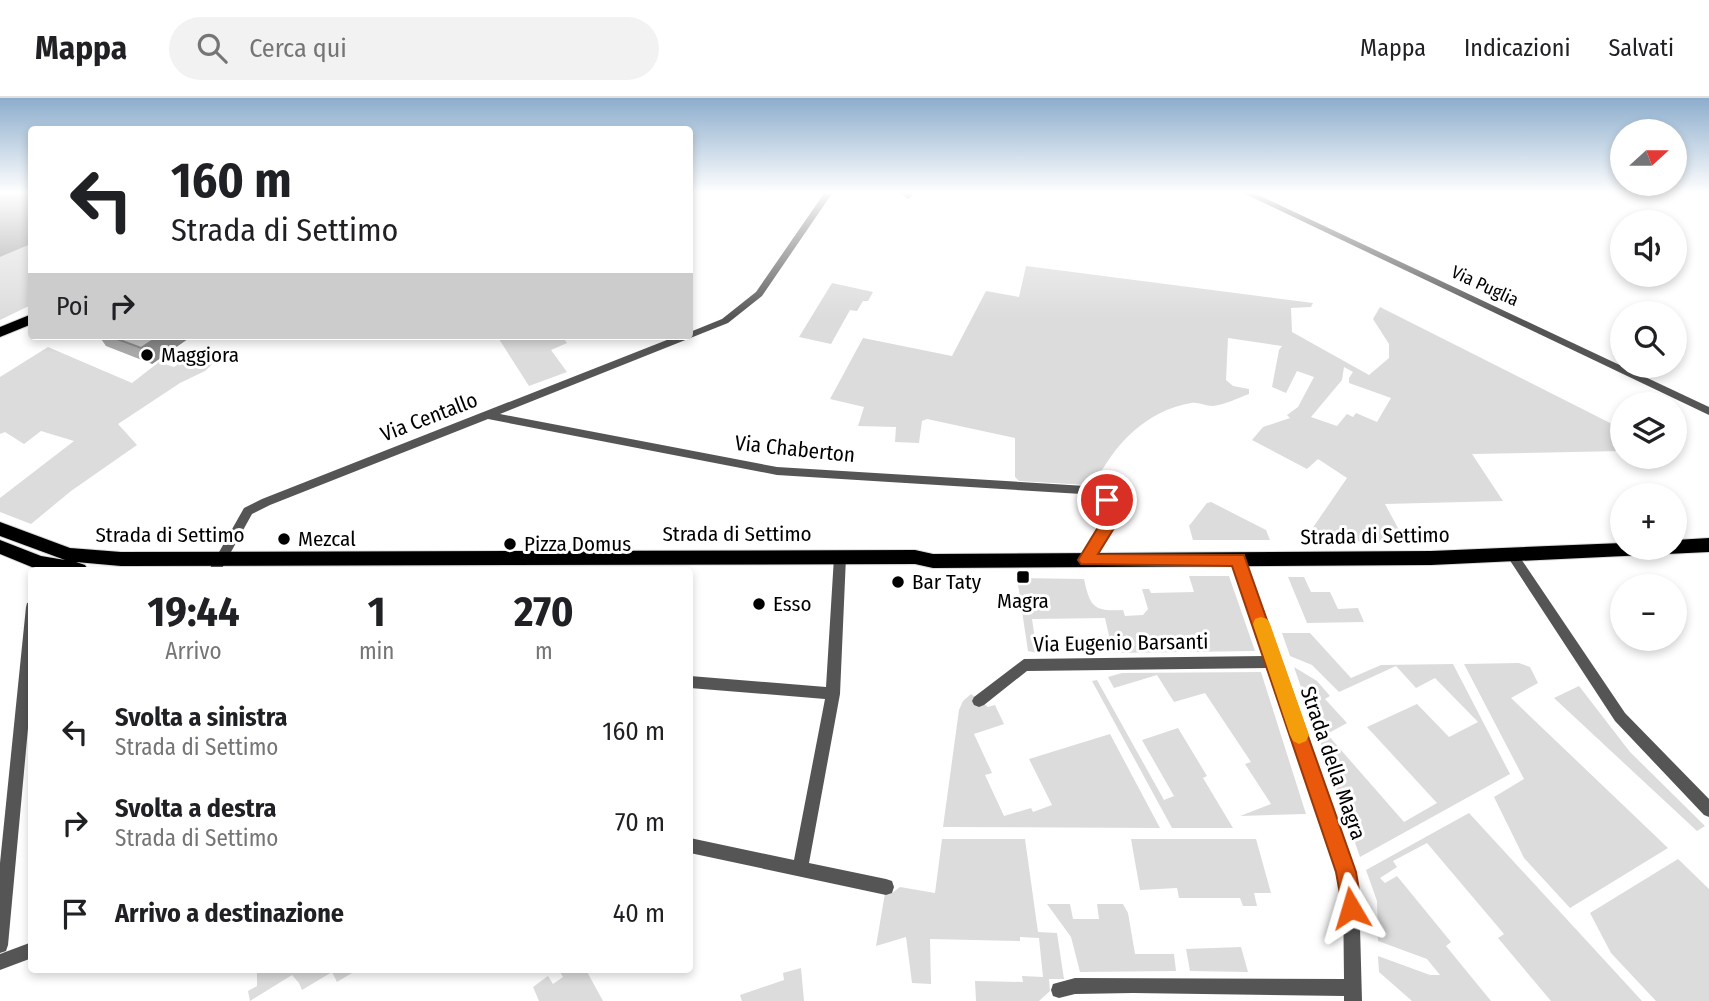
<!DOCTYPE html>
<html lang="it">
<meta charset="utf-8">
<style>
body{margin:0;font-family:"Fira Sans Condensed",sans-serif;background:#f2f2f2;color:#202124;height:100vh;display:flex;flex-direction:column;font-size:26px;white-space:nowrap}
*{box-sizing:border-box;margin:0}
p{font-size:23px;color:#757577}
.icon{flex:none;width:38px;height:38px;fill:none;stroke:currentColor;stroke-width:2;stroke-linecap:round;stroke-linejoin:round}
.map{position:relative;flex:1;overflow:hidden}
.side{position:absolute;left:28px;top:469px;width:665px;height:406px;display:flex;flex-direction:column;background:#fff;border-radius:7px;box-shadow:0 4px 10px #0003}
.side>*{flex:none}
.guide{position:absolute;left:28px;top:28px;width:665px;height:214px;border-radius:7px;box-shadow:0 4px 10px #0003;background:#fff;color:#202124;overflow:hidden}
.needle{width:46px;rotate:69deg}
.fabs{position:absolute;left:1610px;top:21px;display:grid;gap:14px}
.fabs a{display:grid;place-items:center;width:77px;height:77px;border-radius:50%;background:#fff;box-shadow:0 4px 10px #0003;font-size:35px}
.pin{position:absolute;display:grid;place-items:center;width:60px;height:60px;color:#fff;margin:-30px;border:4px solid #fff;border-radius:50%;box-shadow:0 2px 7px #0007}
.me{position:absolute;width:77px;margin:-38px;rotate:353deg;stroke-linejoin:round;filter:drop-shadow(0 0 5px #0008)}
.turn{display:flex;align-items:center;gap:24px;height:147px;padding:0 28px;font-size:32px}
.turn .icon{width:91px;height:91px;stroke-width:2.5}
.turn b{display:block;font-size:49px;line-height:60px}
.then{display:flex;align-items:center;height:66px;padding:0 28px;background:#0003;gap:14px;font-size:26px}
.eta{display:flex;justify-content:space-evenly;align-items:center;height:119px;text-align:center}
.eta b{font-size:42px;font-weight:700;line-height:49px}
ul{padding:0;list-style:none}
li{display:flex;align-items:center;gap:21px;height:91px;padding:0 28px}
li div{flex:1}
li b{display:block;font-size:26px}
li em{font-style:normal}
header{display:flex;align-items:center;gap:42px;box-sizing:border-box;height:98px;padding:0 35px;background:#fff;border-bottom:2px solid #e0e0e0}
header strong{font-size:33px}
nav{display:flex;gap:38px;margin-inline-start:auto;font-size:24px}
.search{width:490px;height:63px;background:#f2f2f2;display:flex;align-items:center;gap:18px;box-sizing:border-box;padding:0 24px;border-radius:38px;color:#757577;font-size:26px}
.map>svg:first-child{display:block}
.green{fill:#dcdcdc;fill-rule:evenodd}
.water{fill:#a3a3a3}
.lines{fill:none;stroke-linecap:round;stroke-linejoin:round}
.primary-casing{stroke:#dbdbdb;stroke-width:2}
.minor{fill:#555;fill-rule:evenodd}
.primary{fill:#000;fill-rule:evenodd}
.wall{fill:#a9a9a9}
.shaded-wall{fill:#898989}
.building{fill:#c4c4c4;stroke:#898989;stroke-width:2}
.route{fill:#ea580c;stroke:#983908;stroke-width:2}
.slow{fill:#f59e0b}
.poi-dot{fill:#000;stroke:#fff;stroke-width:2.5}
.labels{text-anchor:middle;stroke-width:6;stroke-linejoin:round;paint-order:stroke}
.far-street-label{font-size:18px;fill:#000;stroke:#fff}
.poi-label{font-size:21px;fill:#000;stroke:#fff;text-anchor:start}
.street-label{font-size:21px;fill:#000;stroke:#fff}
</style>
<header>
<strong>Mappa</strong>
<div class="search"><svg class="icon" aria-label="search" viewBox="0 0 24 24"><circle cx="10" cy="10" r="6"/><path d="M15 15l6 6"/></svg>Cerca qui</div>
<nav><a>Mappa</a><a>Indicazioni</a><a>Salvati</a></nav>
</header>
<div class="map">
<svg width="1709" height="903" viewBox="0 0 1709 903">
<rect width="100%" height="100%" fill="#fff"/>
<g class="green">
<polygon points="31,146 31,207 0,222 0,159"/>
<path d="M1026,168L1313,205L1311,209L1291,210L1292,234L1369,277L1389,260V246L1373,221L1380,209L1622,331V353L1472,356L1503,403L1385,406L1405,443L1303,444L1347,380L1318,361L1307,371L1252,342L1263,329L1290,320L1287,317L1298,309L1314,279L1297,273L1286,295L1272,289L1279,252L1282,248L1228,240L1226,282L1233,288L1249,291V296C1238,300 1224,307 1213,308C1205,308 1199,304 1191,305C1147,312 1113,347 1095,386L1086,387L1019,383L1015,379V340L927,321L922,323L919,345L895,344L896,329L858,328L864,309L830,301L863,240L952,258L986,193L1019,199ZM1344,269L1353,274L1349,280V285L1391,300L1377,324L1356,315L1353,319L1347,316L1337,328L1311,319L1342,282Z"/>
<polygon points="832,185 873,194 868,203 863,203 857,213 850,212 831,246 799,239"/>
<polygon points="497,238 562,238 567,245 551,252 567,274 529,288"/>
<polygon points="48,249 132,285 159,264 174,269 197,253 218,254 218,261 205,273 180,285 118,326 137,347 71,393 31,426 0,414 0,400 74,343 41,333 24,346 5,334 0,336 0,279"/>
<polygon points="1211,404 1266,432 1270,442 1193,442 1189,428 1207,405"/>
<path d="M1189,478H1229L1255,553L1113,555L1105,520L1032,521L1037,555L1028,553L1017,480L1084,481C1090,508 1093,514 1123,512L1125,518L1143,517L1148,511L1142,491H1149L1151,495L1194,494Z"/>
<polygon points="1288,479 1304,479 1311,494 1330,494 1338,511 1358,510 1364,524 1307,525"/>
<polygon points="1282,535 1310,535 1351,580 1381,567 1453,566 1510,676 1360,759 1294,569 1317,583 1330,598 1325,601 1347,625 1327,636 1404,724 1437,705 1367,629 1417,606 1449,639 1478,624 1435,580 1416,590 1396,568 1339,594 1312,567 1290,558"/>
<polygon points="1519,565 1530,569 1538,585 1511,600 1668,750 1570,810 1524,760 1494,699 1524,681 1464,566"/>
<polygon points="1261,574 1306,716 1240,718 1271,706 1245,666 1251,664 1205,595 1174,604 1157,577 1114,590 1108,579 1122,575"/>
<polygon points="1097,582 1164,702 1174,698 1142,642 1178,630 1207,678 1203,680 1233,730 1172,730 1092,583"/>
<polygon points="1579,588 1630,654 1705,728 1697,733 1554,600"/>
<polygon points="971,596 988,609 995,607 1004,626 974,636 992,675 985,677 1004,718 1031,710 1033,714 1052,707 1029,661 1110,636 1160,730 943,729 959,612 963,603"/>
<polygon points="1469,715 1642,903 1551,903 1498,840 1504,836 1427,745 1393,763 1397,769 1380,780 1385,785 1397,778 1451,844 1446,848 1491,903 1412,903 1379,874 1378,858 1430,877 1440,877 1427,861 1378,843 1377,803 1366,772"/>
<polygon points="942,741 1025,741 1038,834 1057,835 1064,881 1049,881 1050,893 1039,903 976,903 975,883 1023,884 1022,878 1043,879 1039,840 1020,839 1020,843 930,841 931,886 912,885 906,839 876,848 885,795 892,795 900,789 935,795"/>
<polygon points="1131,741 1256,741 1271,795 1254,795 1257,808 1243,808 1240,800 1179,800 1177,790 1140,792"/>
<polygon points="1678,761 1709,791 1709,903 1656,903 1611,855 1590,815"/>
<polygon points="1047,806 1070,806 1073,821 1099,821 1097,806 1123,806 1128,815 1135,856 1174,856 1176,873 1080,874 1071,839"/>
<polygon points="1241,849 1248,874 1190,873 1186,851"/>
<polygon points="801,870 804,903 742,903 740,897 784,882 783,875"/>
<polygon points="257,872 357,872 337,884 332,874 302,892 299,885 292,877 250,903 248,893 257,888"/>
<polygon points="559,872 586,872 603,903 539,903 533,889 548,878 553,886 563,879"/>
</g>
<polygon class="water" points="0,94 32,94 31,146 0,159"/>
<g class="lines">
<defs>
<g id="primary">
<polygon points="32,216 32,226 0,239 0,229"/>
<polygon points="0,424 70,450 121,454 915,452 933,456 1431,453 1622,445 1622,450 1675,450 1675,442 1709,440 1709,454 1431,467 933,470 915,466 121,468 76,464 85,467 88,472 39,472 0,456 0,442 41,458 65,462 0,438"/>
</g>
</defs>
<use href="#primary" class="primary-casing"/>
<g class="minor">
<polygon points="825,94 833,94 762,198 728,225 500,316 777,369 1102,389 1106,390 1113,402 1117,422 1090,465 1082,465 1080,462 1105,422 1098,397 777,377 488,321 270,407 252,416 221,472 211,472 210,470 244,410 262,401 677,238 690,238 690,234 722,221 756,194"/>
<polygon points="894,94 911,94 912,98 908,101 903,97"/>
<polygon points="1241,94 1252,94 1709,309 1709,317"/>
<polygon points="1513,453 1517,455 1625,615 1709,701 1709,719 1704,717 1615,623 1509,461 1507,458 1509,455"/>
<polygon points="840,454 844,456 846,459 840,596 809,765 886,781 892,783 894,789 892,795 886,797 690,755 690,740 794,762 825,601 690,590 690,578 826,589 834,459 836,456"/>
<polygon points="1238,456 1242,458 1244,461 1282,564 1359,792 1362,903 1344,903 1344,898 1133,895 1075,896 1059,900 1053,898 1051,892 1053,886 1075,880 1344,881 1343,792 1269,570 1027,573 984,607 979,609 974,607 972,603 974,599 1024,561 1265,558 1232,461 1234,458"/>
<polygon points="32,504 32,587 8,847 6,853 0,855 0,765 26,509 27,505"/>
<polygon points="32,844 32,860 0,872 0,856"/>
</g>
<use href="#primary" class="primary"/>
</g>
<polygon class="wall" points="99,238 192,238 152,266 106,248"/>
<polygon class="shaded-wall" points="159,238 192,238 152,266 141,250"/>
<polygon class="building" points="109,238 159,238 141,250"/>
<linearGradient id="sky" x2="0" y2="1"><stop stop-color="#8cadcc"/><stop offset="0.43" stop-color="#fff"/><stop offset="1" stop-color="#fff" stop-opacity="0"/></linearGradient>
<rect width="1709" height="220" fill="url(#sky)"/>
<polygon class="route" points="1107,396 1115,402 1119,422 1098,456 1244,457 1356,774 1362,810 1359,818 1351,821 1344,818 1336,774 1232,468 1081,466 1078,462 1103,421 1100,402"/>
<polygon class="slow" points="1261,519 1267,521 1270,526 1309,637 1306,643 1299,646 1293,643 1290,637 1253,526 1255,521"/>
<g class="poi-dot">
<circle cx="147" cy="257" r="7"/>
<circle cx="284" cy="441" r="7"/>
<circle cx="510" cy="446" r="7"/>
<rect x="1016" y="472" width="14" height="14" rx="3.5"/>
<circle cx="898" cy="484" r="7"/>
<circle cx="759" cy="506" r="7"/>
</g>
<g class="labels">
<g class="far-street-label">
<text transform="translate(1485 188) rotate(25)" y="6">Via Puglia</text>
</g>
<g class="poi-label">
<text x="161" y="264">Maggiora</text>
<text x="298" y="448">Mezcal</text>
<text x="524" y="453">Pizza Domus</text>
<text x="912" y="491">Bar Taty</text>
<text x="1023" y="510" text-anchor="middle">Magra</text>
<text x="773" y="513">Esso</text>
</g>
<g class="street-label">
<text transform="translate(429 319) rotate(-21)" y="7">Via Centallo</text>
<text transform="translate(795 351) rotate(6)" y="7">Via Chaberton</text>
<text x="737" y="443">Strada di Settimo</text>
<text x="170" y="444">Strada di Settimo</text>
<text transform="translate(1375 438) rotate(-1)" y="7">Strada di Settimo</text>
<text transform="translate(1121 545) rotate(-1)" y="7">Via Eugenio Barsanti</text>
<text transform="translate(1333 665) rotate(71)" y="7">Strada della Magra</text>
</g>
</g>
</svg>
<div class="fabs">
<a><svg class="needle" viewBox="-14 -14 28 28"><path d="M0-13l5 13h-10z" fill="#e53935"/><path d="M0 13l5-13h-10z" fill="#757577"/></svg></a>
<a><svg class="icon" aria-label="sound" viewBox="0 0 24 24"><path d="M4 9h4l5-4v14l-5-4H4zM17 9q2 3 0 6"/></svg></a>
<a><svg class="icon" aria-label="search" viewBox="0 0 24 24"><circle cx="10" cy="10" r="6"/><path d="M15 15l6 6"/></svg></a>
<a><svg class="icon" aria-label="layers" viewBox="0 0 24 24"><path d="M12 4l9 5-9 5-9-5zM3 14l9 5 9-5"/></svg></a>
<a>+</a>
<a>−</a>
</div>
<div class="pin" style="left:1107px;top:402px;background:#d93025"><svg class="icon" aria-label="arrive" viewBox="0 0 24 24"><path d="M6 21V4h12l-3 4 3 4H6"/></svg></div>
<svg class="me" style="left:1351px;top:810px" viewBox="-20 -20 40 40"><path d="M0-17L14 15 0 8-14 15z" fill="#ea580c" stroke="#fff" stroke-width="4"/></svg>
<div class="guide">
<div class="turn"><svg class="icon" aria-label="left" viewBox="0 0 24 24"><path d="M17 20v-9H6M10 6l-5 5 5 5"/></svg><div><b>160 m</b>Strada di Settimo</div></div>
<div class="then">Poi<svg class="icon" aria-label="right" viewBox="0 0 24 24"><path d="M7 20v-9h11M14 6l5 5-5 5"/></svg></div>
</div>
<section class="side">
<div class="eta">
<div><b>19:44</b><p>Arrivo</p></div>
<div><b>1</b><p>min</p></div>
<div><b>270</b><p>m</p></div>
</div>
<ul>
<li><svg class="icon" aria-label="left" viewBox="0 0 24 24"><path d="M17 20v-9H6M10 6l-5 5 5 5"/></svg><div><b>Svolta a sinistra</b><p>Strada di Settimo</p></div><em>160 m</em></li>
<li><svg class="icon" aria-label="right" viewBox="0 0 24 24"><path d="M7 20v-9h11M14 6l5 5-5 5"/></svg><div><b>Svolta a destra</b><p>Strada di Settimo</p></div><em>70 m</em></li>
<li><svg class="icon" aria-label="arrive" viewBox="0 0 24 24"><path d="M6 21V4h12l-3 4 3 4H6"/></svg><div><b>Arrivo a destinazione</b></div><em>40 m</em></li>
</ul>
</section>
</div>
